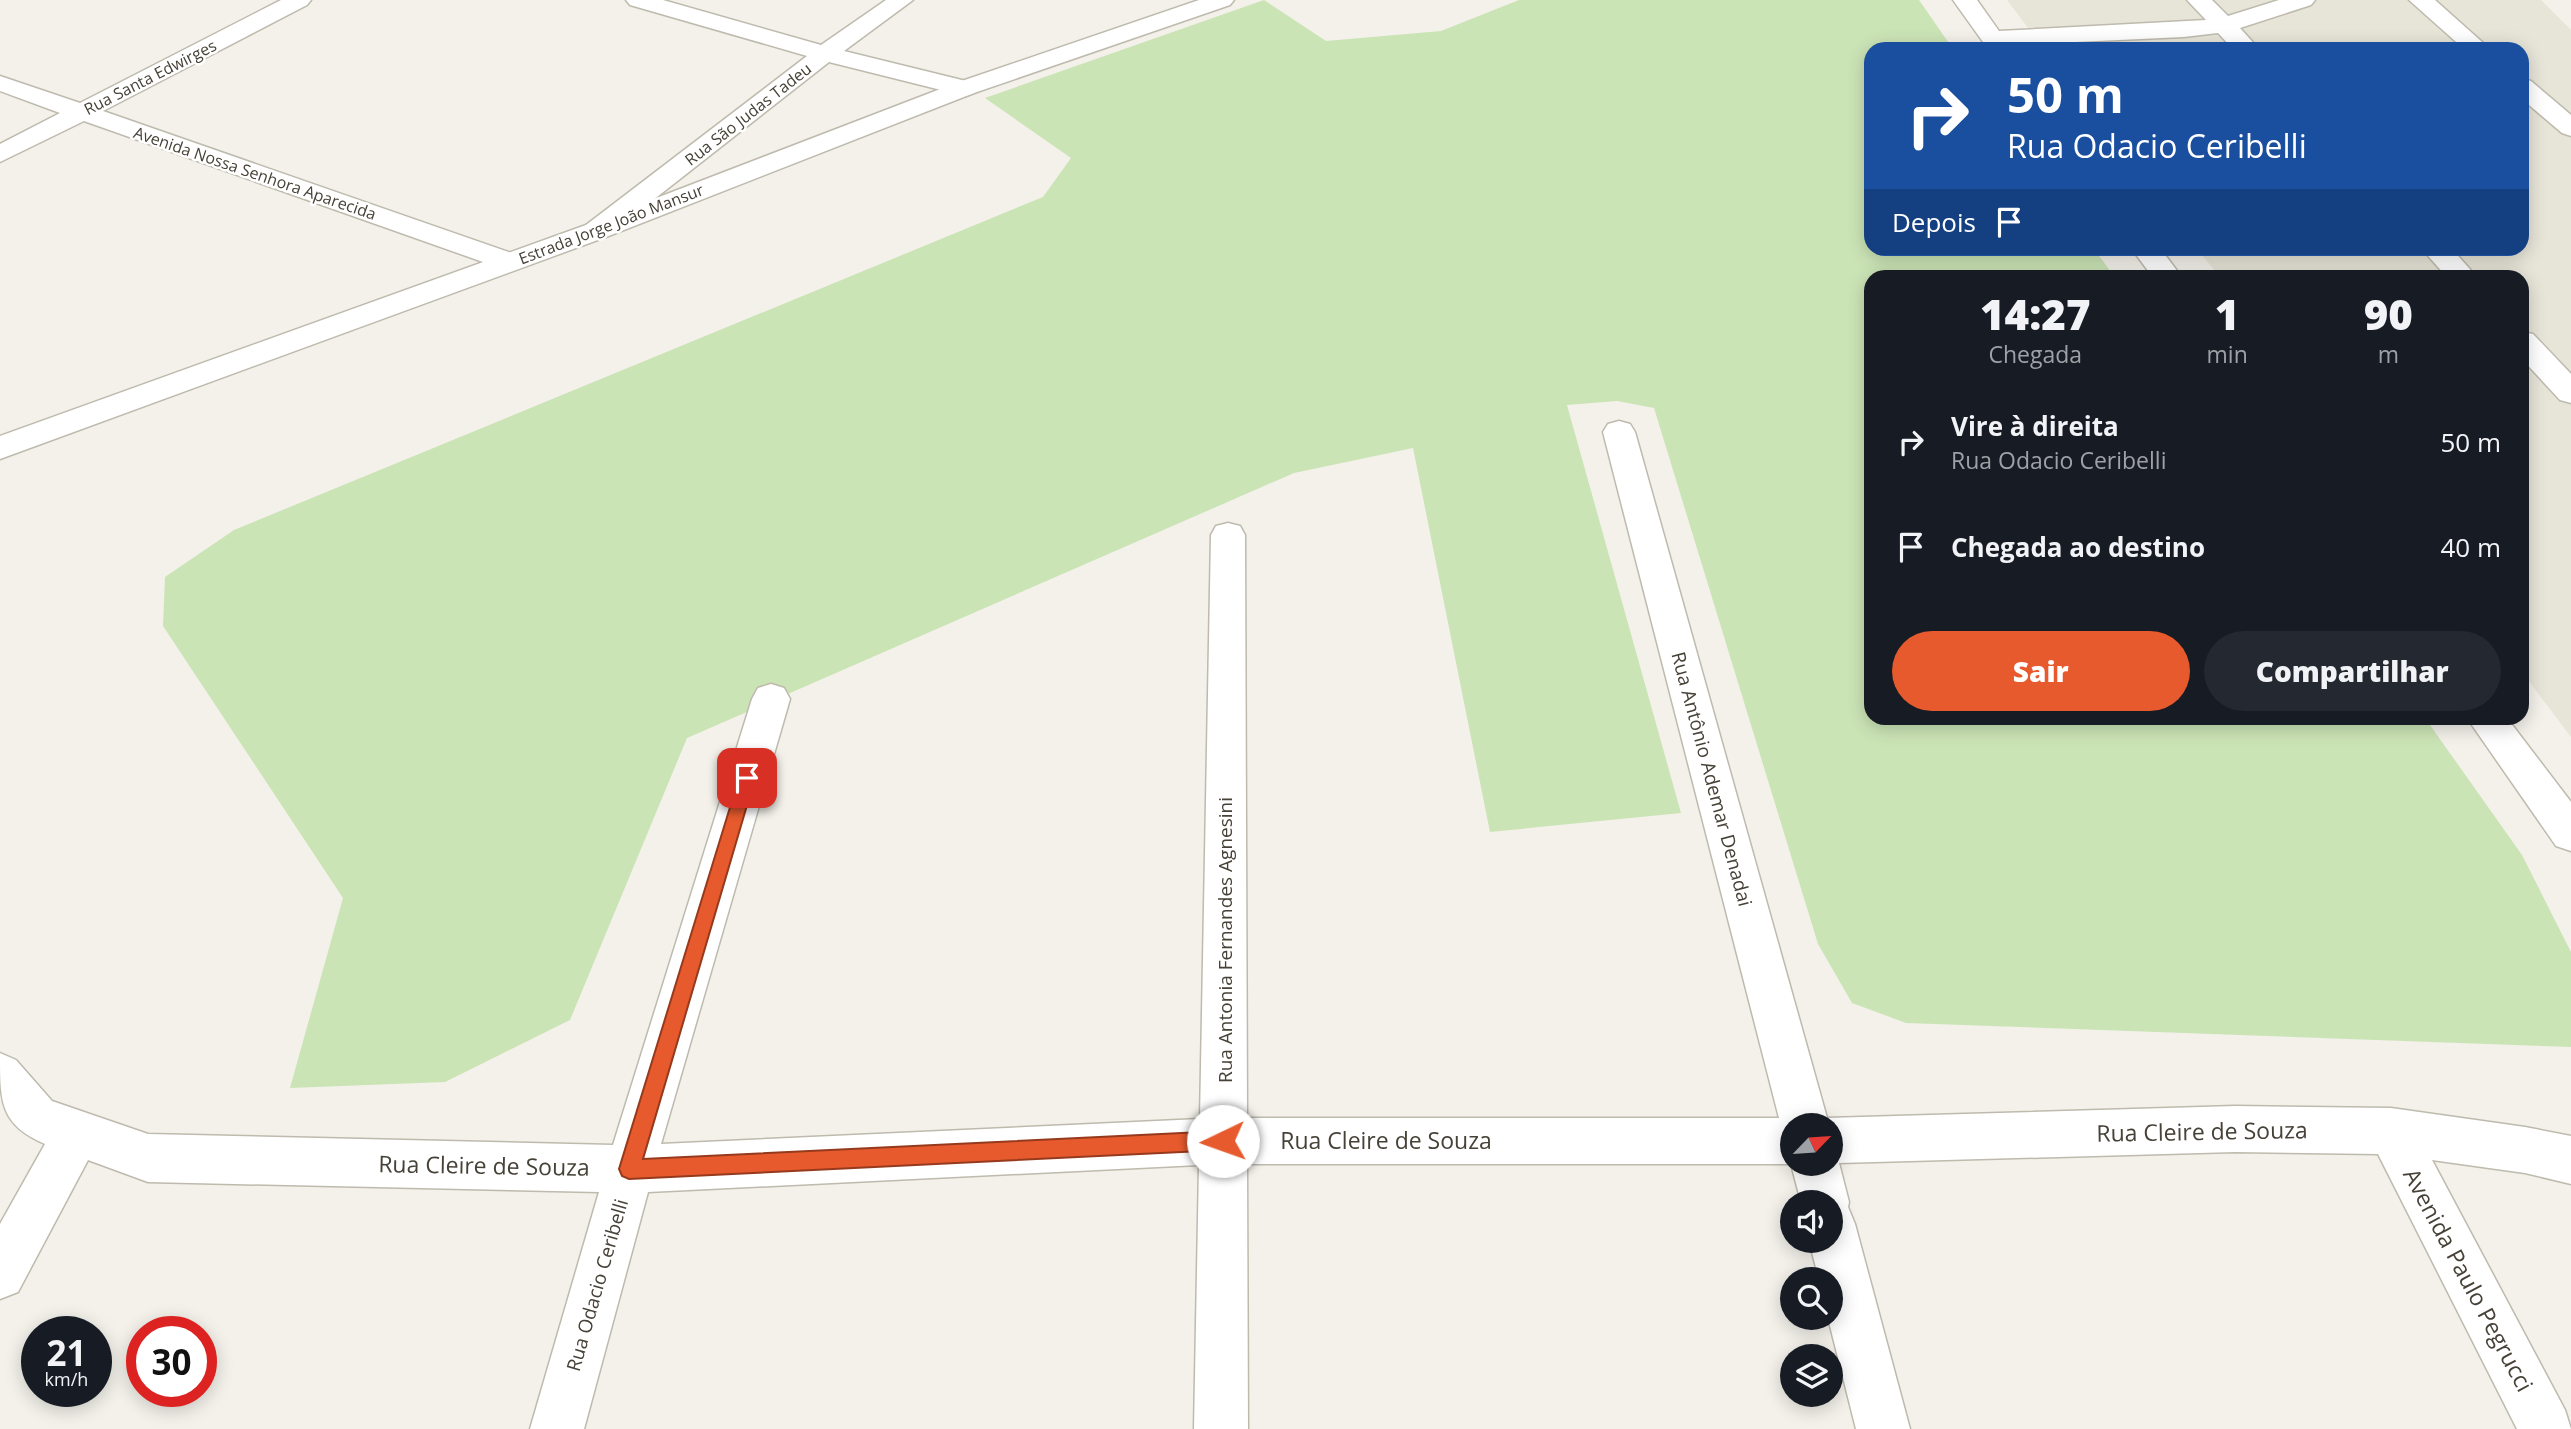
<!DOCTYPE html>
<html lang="pt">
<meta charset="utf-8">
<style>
body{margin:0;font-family:"Open Sans",sans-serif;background:#242831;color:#f1f3f6;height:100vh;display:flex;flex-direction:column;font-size:26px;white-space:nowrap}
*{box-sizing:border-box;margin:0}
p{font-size:23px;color:#9ea1a6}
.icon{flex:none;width:38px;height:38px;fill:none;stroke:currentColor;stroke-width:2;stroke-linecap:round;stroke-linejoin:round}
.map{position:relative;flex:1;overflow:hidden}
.side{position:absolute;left:1864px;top:270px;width:665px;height:455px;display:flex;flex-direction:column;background:#171b24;border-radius:21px;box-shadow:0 4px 18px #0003}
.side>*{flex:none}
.top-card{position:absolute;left:1864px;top:42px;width:665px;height:214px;border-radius:21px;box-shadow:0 4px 18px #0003;background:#1a4fa0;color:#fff;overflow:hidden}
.needle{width:46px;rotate:65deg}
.buttons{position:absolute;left:1780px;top:1113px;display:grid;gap:14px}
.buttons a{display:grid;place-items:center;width:63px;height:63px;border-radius:50%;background:#171b24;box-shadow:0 4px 18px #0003;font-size:35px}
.speed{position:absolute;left:21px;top:1316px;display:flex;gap:14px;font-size:35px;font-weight:700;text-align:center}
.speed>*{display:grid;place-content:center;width:91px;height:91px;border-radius:50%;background:#171b24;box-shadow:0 4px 18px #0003;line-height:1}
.speed small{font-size:18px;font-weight:400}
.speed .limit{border:10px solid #d22;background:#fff;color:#111}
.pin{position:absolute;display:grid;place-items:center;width:60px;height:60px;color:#fff;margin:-30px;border-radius:14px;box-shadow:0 4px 10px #0006}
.me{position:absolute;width:77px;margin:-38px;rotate:267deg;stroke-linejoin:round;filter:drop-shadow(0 0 5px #0008)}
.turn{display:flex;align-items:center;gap:24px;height:147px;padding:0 28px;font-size:32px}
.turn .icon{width:91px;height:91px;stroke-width:2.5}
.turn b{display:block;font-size:49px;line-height:60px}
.then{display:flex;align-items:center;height:66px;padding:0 28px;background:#0003;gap:14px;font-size:26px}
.eta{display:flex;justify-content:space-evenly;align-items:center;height:119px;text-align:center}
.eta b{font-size:42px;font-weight:800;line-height:49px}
.action{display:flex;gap:14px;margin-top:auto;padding:14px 28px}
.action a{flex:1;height:80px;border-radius:42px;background:#e75a2d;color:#fff;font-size:28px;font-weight:800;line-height:80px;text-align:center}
.action a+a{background:#242831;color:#f1f3f6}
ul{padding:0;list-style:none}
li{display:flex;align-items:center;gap:21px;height:105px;padding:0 28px}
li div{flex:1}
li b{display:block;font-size:26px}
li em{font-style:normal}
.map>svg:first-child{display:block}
.residential{fill:#e7e4d8}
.green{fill:#cbe4b6}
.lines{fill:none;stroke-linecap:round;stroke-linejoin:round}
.minor-casing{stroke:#bebaad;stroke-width:3}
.tertiary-casing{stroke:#bebaad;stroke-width:3}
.minor{fill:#fff;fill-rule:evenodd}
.tertiary{fill:#fff;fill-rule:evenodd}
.route{fill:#e75a2d;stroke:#963a1d;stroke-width:2}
.labels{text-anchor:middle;stroke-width:5;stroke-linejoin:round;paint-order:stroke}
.far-street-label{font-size:16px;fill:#474238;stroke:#fff}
.street-label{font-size:19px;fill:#474238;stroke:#fff}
.near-street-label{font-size:23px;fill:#474238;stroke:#fff}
</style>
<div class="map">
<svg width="2571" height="1429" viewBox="0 0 2571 1429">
<rect width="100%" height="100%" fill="#f3f1ea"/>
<polygon class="residential" points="2007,0 2541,0 2571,30 2571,737 2522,672 2522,276 2219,276 2197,249 2522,248 2522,49 2044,49"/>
<polygon class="green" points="1264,0 1326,41 1441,31 1519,0 1919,0 1953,49 1871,49 1871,248 2094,249 2114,276 1871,276 1871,718 2425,718 2522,855 2571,952 2571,1047 1906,1023 1852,1003 1818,944 1654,408 1617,401 1567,405 1681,813 1490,832 1413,448 1294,473 687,738 570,1020 445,1082 290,1088 343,898 163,626 165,577 234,530 1043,197 1071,158 985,98"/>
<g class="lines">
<defs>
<g id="minor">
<polygon points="281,0 311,0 307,5 103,111 520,256 524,262 520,268 510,271 500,268 84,121 0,162 0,144 60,113 0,91 0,76 80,103"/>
<polygon points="626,0 663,0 821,45 886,0 913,0 844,51 974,83 978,88 974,93 965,96 829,62 606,237 596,239 586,237 582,231 586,225 807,56 630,5"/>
<polygon points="1953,0 1977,0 1999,31 2206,20 2187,0 2212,0 2228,16 2279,0 2315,0 2311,5 2240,28 2259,49 2233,49 2218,33 2184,37 2009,45 2012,49 1988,49"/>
<polygon points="2409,0 2435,0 2490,49 2464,49"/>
<polygon points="2522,79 2531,81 2571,115 2571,136 2562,133 2522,99"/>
<polygon points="2131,248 2160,248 2181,276 2152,276"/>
<polygon points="2421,248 2451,248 2476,276 2446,276"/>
<polygon points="2522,332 2533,334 2571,374 2571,403 2560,400 2522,359"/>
<path d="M1619,421L1630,424L1635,432L1827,1118L2235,1106L2391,1108L2525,1127L2571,1136V1184L2525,1173L2432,1160L2565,1410L2571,1429H2517L2378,1154L2235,1152L1839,1163L1849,1202L1848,1207L1855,1224L1910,1429H1856L1828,1318L1830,1279H1819L1809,1241H1830V1202H1801L1791,1164H1247L1248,1429H1194L1199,1165L648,1192L584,1429H530L599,1192L148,1182L88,1160L18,1292L0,1299V1224L45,1144C0,1124 0,1103 0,1053L16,1060L52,1101L148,1134L613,1145L752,699L758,688L771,684L784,688L790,699L661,1144L1200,1119L1211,535L1216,526L1228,523L1240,526L1245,535L1247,1118H1779L1603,432L1608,424ZM1792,1125H1830V1164H1792Z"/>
<polygon points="2467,718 2507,718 2571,802 2571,851 2556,846"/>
</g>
<polygon id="tertiary" points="1199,0 1234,0 1230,5 974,93 606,237 0,459 0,436 586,225 956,83"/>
</defs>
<use href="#minor" class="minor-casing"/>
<use href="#tertiary" class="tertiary-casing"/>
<use href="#minor" class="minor"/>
<use href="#tertiary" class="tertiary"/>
</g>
<polygon class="route" points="747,771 753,773 755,778 643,1159 1223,1131 1230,1134 1233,1141 1230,1148 1223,1150 629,1179 622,1176 619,1169 739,778 741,773"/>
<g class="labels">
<g class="far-street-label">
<text transform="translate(150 77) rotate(-27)" y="6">Rua Santa Edwirges</text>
<text transform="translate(748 114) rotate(-38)" y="6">Rua São Judas Tadeu</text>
<text transform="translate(255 173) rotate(19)" y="6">Avenida Nossa Senhora Aparecida</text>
<text transform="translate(611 224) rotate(-21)" y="6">Estrada Jorge João Mansur</text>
</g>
<g class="street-label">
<text transform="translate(1712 779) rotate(75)" y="7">Rua Antônio Ademar Denadai</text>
<text transform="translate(1225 940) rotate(-90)" y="7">Rua Antonia Fernandes Agnesini</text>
<text transform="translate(597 1285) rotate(-74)" y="7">Rua Odacio Ceribelli</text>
</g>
<g class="near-street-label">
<text transform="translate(2202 1132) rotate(-1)" y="8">Rua Cleire de Souza</text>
<text x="1386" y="1149">Rua Cleire de Souza</text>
<text transform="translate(484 1166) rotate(1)" y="8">Rua Cleire de Souza</text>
<text transform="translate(2468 1280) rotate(62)" y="8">Avenida Paulo Pegrucci</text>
</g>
</g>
</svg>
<div class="buttons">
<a><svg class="needle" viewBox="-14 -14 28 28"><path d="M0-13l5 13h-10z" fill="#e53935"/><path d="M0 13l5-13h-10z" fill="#9ea1a6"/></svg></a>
<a><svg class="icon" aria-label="sound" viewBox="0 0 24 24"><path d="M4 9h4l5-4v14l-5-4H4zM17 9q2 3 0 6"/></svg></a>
<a><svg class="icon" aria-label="search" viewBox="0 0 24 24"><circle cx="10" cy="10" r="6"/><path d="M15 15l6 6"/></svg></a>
<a><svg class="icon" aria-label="layers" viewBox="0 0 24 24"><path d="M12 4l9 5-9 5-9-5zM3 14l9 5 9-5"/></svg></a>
</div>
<div class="speed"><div>21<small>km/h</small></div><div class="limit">30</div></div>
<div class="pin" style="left:747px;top:778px;background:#d93025"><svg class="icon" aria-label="arrive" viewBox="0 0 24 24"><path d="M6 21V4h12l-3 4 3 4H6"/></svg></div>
<svg class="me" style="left:1223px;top:1141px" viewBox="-20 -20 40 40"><circle r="19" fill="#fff"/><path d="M0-13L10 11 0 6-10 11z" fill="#e75a2d"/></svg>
<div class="top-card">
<div class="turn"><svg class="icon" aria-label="right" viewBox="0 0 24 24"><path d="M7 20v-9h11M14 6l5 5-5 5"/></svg><div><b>50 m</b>Rua Odacio Ceribelli</div></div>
<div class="then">Depois<svg class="icon" aria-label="arrive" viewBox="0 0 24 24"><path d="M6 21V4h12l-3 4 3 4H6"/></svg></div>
</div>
<section class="side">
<div class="eta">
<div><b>14:27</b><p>Chegada</p></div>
<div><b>1</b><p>min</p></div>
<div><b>90</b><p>m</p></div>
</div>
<ul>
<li><svg class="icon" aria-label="right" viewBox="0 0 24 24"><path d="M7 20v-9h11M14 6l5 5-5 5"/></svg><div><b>Vire à direita</b><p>Rua Odacio Ceribelli</p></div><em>50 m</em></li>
<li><svg class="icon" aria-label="arrive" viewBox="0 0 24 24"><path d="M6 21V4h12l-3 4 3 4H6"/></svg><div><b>Chegada ao destino</b></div><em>40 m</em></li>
</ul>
<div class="action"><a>Sair</a><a>Compartilhar</a></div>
</section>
</div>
